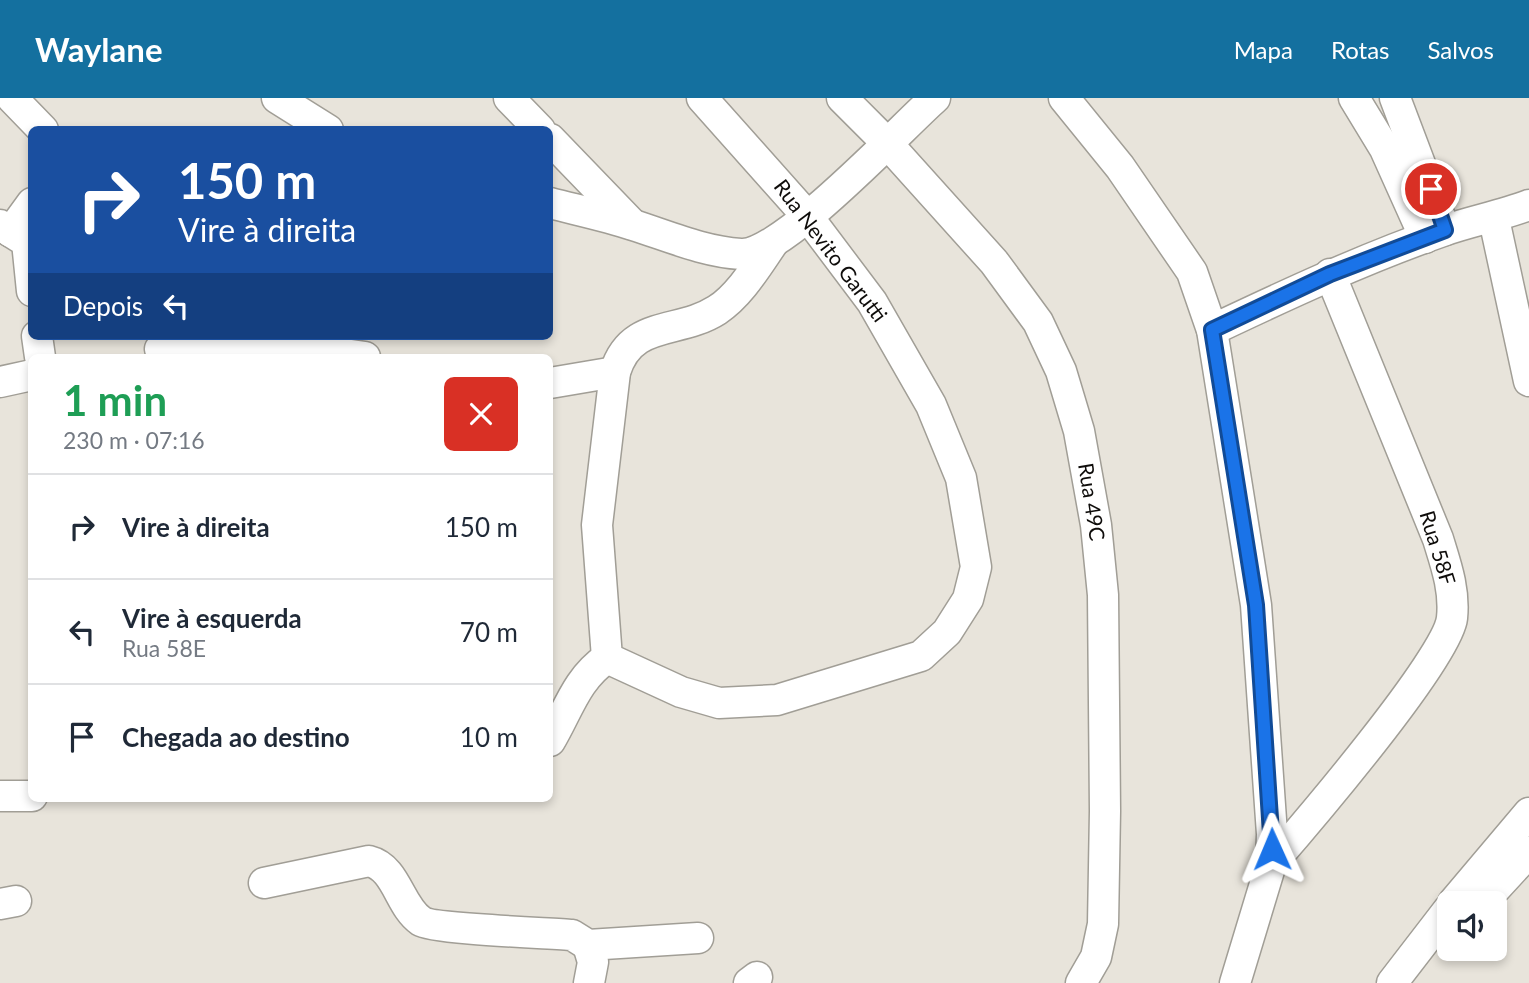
<!DOCTYPE html>
<html lang="pt">
<meta charset="utf-8">
<style>
body{margin:0;font-family:Lato,sans-serif;background:#f2f2f3;color:#1f2937;height:100vh;display:flex;flex-direction:column;font-size:26px;white-space:nowrap}
*{box-sizing:border-box;margin:0}
p{font-size:23px;color:#747a83}
.icon{flex:none;width:38px;height:38px;fill:none;stroke:currentColor;stroke-width:2;stroke-linecap:round;stroke-linejoin:round}
.map{position:relative;flex:1;overflow:hidden}
.sheet{position:absolute;left:28px;top:256px;width:525px;height:448px;display:flex;flex-direction:column;background:#fff;border-radius:10px;box-shadow:0 4px 10px #0003}
.sheet>*{flex:none}
.guide{position:absolute;left:28px;top:28px;width:525px;height:214px;border-radius:10px;box-shadow:0 4px 10px #0003;background:#1a4fa0;color:#fff;overflow:hidden}
.buttons{position:absolute;left:1437px;top:793px;display:grid;gap:14px}
.buttons a{display:grid;place-items:center;width:70px;height:70px;border-radius:10px;background:#fff;box-shadow:0 4px 10px #0003;font-size:35px}
.pin{position:absolute;display:grid;place-items:center;width:60px;height:60px;color:#fff;margin:-30px;border:4px solid #fff;border-radius:50%;box-shadow:0 2px 7px #0007}
.me{position:absolute;width:77px;margin:-38px;rotate:359deg;stroke-linejoin:round;filter:drop-shadow(0 0 5px #0008)}
.turn{display:flex;align-items:center;gap:24px;height:147px;padding:0 35px;font-size:32px}
.turn .icon{width:91px;height:91px;stroke-width:2.5}
.turn b{display:block;font-size:49px;line-height:60px}
.then{display:flex;align-items:center;height:66px;padding:0 35px;background:#0003;gap:14px;font-size:26px}
.round{display:grid;place-items:center;flex:none;width:74px;height:74px;border-radius:10px;background:#f2f2f3}
.head{display:flex;align-items:center;justify-content:space-between;height:119px;padding:0 35px}
h1{font-size:42px;font-weight:700;line-height:52px;color:#1e9e55}
ul{padding:0;list-style:none}
li{display:flex;align-items:center;gap:21px;height:105px;padding:0 35px;border-top:2px solid #e0e1e3}
li div{flex:1}
li b{display:block;font-size:26px}
li em{font-style:normal}
header{display:flex;align-items:center;gap:42px;box-sizing:border-box;height:98px;padding:0 35px;background:#14709f;color:#fff}
header strong{font-size:33px}
nav{display:flex;gap:38px;margin-inline-start:auto;font-size:24px}
.map>svg:first-child{display:block}
.lines{fill:none;stroke-linecap:round;stroke-linejoin:round}
.minor-casing{stroke:#a19e96;stroke-width:33}
.minor{stroke:#fff;stroke-width:30}
.route-casing{stroke:#114b97;stroke-width:18}
.route{stroke:#1a73e8;stroke-width:12}
.labels{text-anchor:middle;stroke-width:6;stroke-linejoin:round;paint-order:stroke}
.street-label{font-size:21px;fill:#0e0c0a;stroke:#fff}
</style>
<header>
<strong>Waylane</strong>
<nav><a>Mapa</a><a>Rotas</a><a>Salvos</a></nav>
</header>
<div class="map">
<svg width="1529" height="885" viewBox="0 0 1529 885">
<rect width="100%" height="100%" fill="#e8e4db"/>
<g class="lines">
<defs>
<g id="minor">
<polyline points="12,0 43,32"/>
<polyline points="277,0 328,32"/>
<polyline points="509,0 540,32"/>
<path d="M702,0L808,119L872,204L931,307L961,380L976,469L968,501L947,534L921,558L777,602L719,605L681,594L607,560L597,427L615,274C631,221 678,237 717,212C740,197 757,168 773,145"/>
<polyline points="842,0 886,44 994,164 1038,224 1061,273 1079,333 1096,427 1103,497 1105,713 1103,826 1096,859 1081,885"/>
<polyline points="1064,0 1120,69 1192,174 1212,232 1256,507 1272,736 1271,766 1235,885"/>
<polyline points="1354,0 1385,51 1425,140"/>
<polyline points="1395,0 1445,132"/>
<polyline points="550,41 632,126"/>
<path d="M550,105C577,112 606,118 633,127C668,138 704,154 741,156C782,158 900,31 935,0"/>
<polyline points="1494,121 1529,283"/>
<polyline points="0,127 27,144 32,193"/>
<polyline points="11,134 32,105"/>
<path d="M1212,232C1288,196 1363,161 1443,133C1471,123 1500,118 1529,107"/>
<polyline points="37,238 40,259"/>
<path d="M160,251C232,244 293,248 365,259"/>
<polyline points="0,284 32,277"/>
<polyline points="550,285 615,274"/>
<path d="M550,643C568,613 576,581 607,560"/>
<polyline points="0,698 32,698"/>
<path d="M1271,766C1304,728 1448,560 1452,520C1455,492 1446,467 1438,441L1330,176"/>
<path d="M264,785L369,763C397,770 399,808 421,823C433,831 548,835 572,837L588,847L698,840"/>
<polyline points="1453,805 1529,715"/>
<polyline points="1482,805 1529,754"/>
<polyline points="0,806 16,803"/>
<polyline points="588,847 593,864 589,885"/>
<polyline points="749,885 757,879"/>
<polyline points="1392,885 1449,811"/>
</g>
</defs>
<use href="#minor" class="minor-casing"/>
<use href="#minor" class="minor"/>
</g>
<g class="lines">
<defs>
<polyline id="route" points="1272,751 1256,507 1212,232 1330,176 1445,132 1431,91"/>
</defs>
<use href="#route" class="route-casing"/>
<use href="#route" class="route"/>
</g>
<g class="labels">
<g class="street-label">
<text transform="translate(830 153) rotate(53)" y="7">Rua Nevito Garutti</text>
<text transform="translate(1091 404) rotate(81)" y="7">Rua 49C</text>
<text transform="translate(1437 450) rotate(73)" y="7">Rua 58F</text>
</g>
</g>
</svg>
<div class="buttons">
<a><svg class="icon" aria-label="sound" viewBox="0 0 24 24"><path d="M4 9h4l5-4v14l-5-4H4zM17 9q2 3 0 6"/></svg></a>
</div>
<div class="pin" style="left:1431px;top:91px;background:#d93025"><svg class="icon" aria-label="arrive" viewBox="0 0 24 24"><path d="M6 21V4h12l-3 4 3 4H6"/></svg></div>
<svg class="me" style="left:1272px;top:751px" viewBox="-20 -20 40 40"><path d="M0-17L14 15 0 8-14 15z" fill="#1a73e8" stroke="#fff" stroke-width="4"/></svg>
<div class="guide">
<div class="turn"><svg class="icon" aria-label="right" viewBox="0 0 24 24"><path d="M7 20v-9h11M14 6l5 5-5 5"/></svg><div><b>150 m</b>Vire à direita</div></div>
<div class="then">Depois<svg class="icon" aria-label="left" viewBox="0 0 24 24"><path d="M17 20v-9H6M10 6l-5 5 5 5"/></svg></div>
</div>
<section class="sheet">
<div class="head"><div><h1>1 min</h1><p>230 m · 07:16</p></div><a class="round" style="background:#d93025;color:#fff"><svg class="icon" aria-label="close" viewBox="0 0 24 24"><path d="M6 6l12 12M18 6L6 18"/></svg></a></div>
<ul>
<li><svg class="icon" aria-label="right" viewBox="0 0 24 24"><path d="M7 20v-9h11M14 6l5 5-5 5"/></svg><div><b>Vire à direita</b></div><em>150 m</em></li>
<li><svg class="icon" aria-label="left" viewBox="0 0 24 24"><path d="M17 20v-9H6M10 6l-5 5 5 5"/></svg><div><b>Vire à esquerda</b><p>Rua 58E</p></div><em>70 m</em></li>
<li><svg class="icon" aria-label="arrive" viewBox="0 0 24 24"><path d="M6 21V4h12l-3 4 3 4H6"/></svg><div><b>Chegada ao destino</b></div><em>10 m</em></li>
</ul>
</section>
</div>
